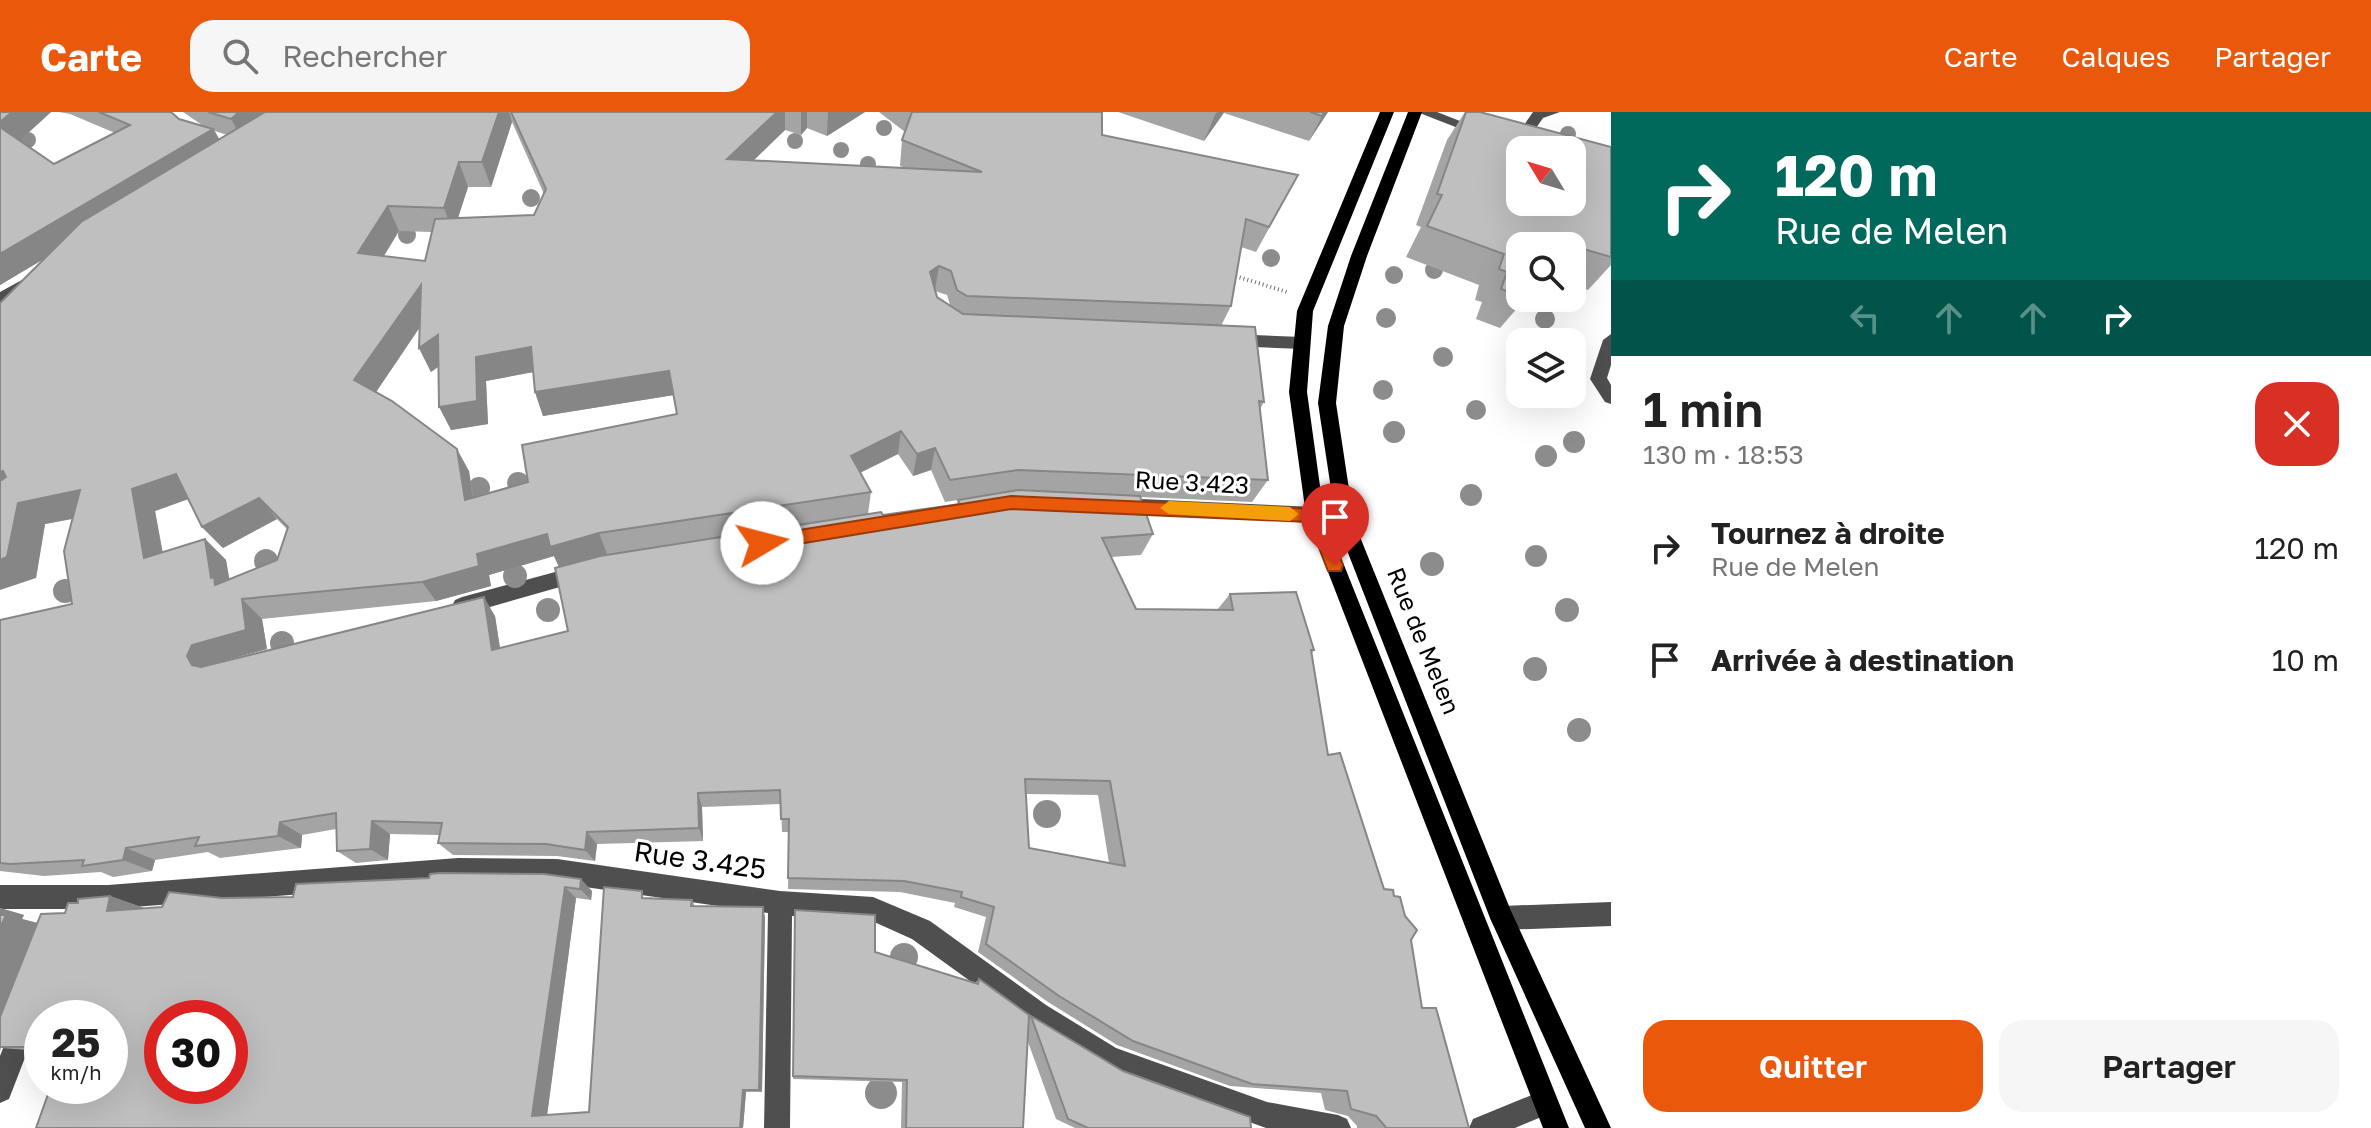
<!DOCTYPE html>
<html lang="fr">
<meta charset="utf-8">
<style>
body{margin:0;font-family:"Golos Text",sans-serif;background:#f6f6f6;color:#222;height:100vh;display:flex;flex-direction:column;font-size:30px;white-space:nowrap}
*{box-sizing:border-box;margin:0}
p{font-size:26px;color:#767676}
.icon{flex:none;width:44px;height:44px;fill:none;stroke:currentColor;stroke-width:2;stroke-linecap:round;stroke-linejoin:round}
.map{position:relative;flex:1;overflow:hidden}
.drawer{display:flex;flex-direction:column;background:#fff;width:760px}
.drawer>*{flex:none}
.top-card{background:#00695c;color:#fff;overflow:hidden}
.needle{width:52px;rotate:308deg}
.fabs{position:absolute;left:1506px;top:24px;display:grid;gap:16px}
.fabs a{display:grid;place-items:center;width:80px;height:80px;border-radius:16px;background:#fff;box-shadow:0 8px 32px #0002;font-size:40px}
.speed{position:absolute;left:24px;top:888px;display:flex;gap:16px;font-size:40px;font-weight:700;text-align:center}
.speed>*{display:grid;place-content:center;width:104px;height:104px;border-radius:50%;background:#fff;box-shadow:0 8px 32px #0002;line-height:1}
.speed small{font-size:20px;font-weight:400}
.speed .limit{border:12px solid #d22;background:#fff;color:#111}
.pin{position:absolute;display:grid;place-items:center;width:68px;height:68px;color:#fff;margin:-82px -34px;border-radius:50% 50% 50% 0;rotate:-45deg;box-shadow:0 0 8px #0007}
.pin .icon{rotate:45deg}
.me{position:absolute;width:88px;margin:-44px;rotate:82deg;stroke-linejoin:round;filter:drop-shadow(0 0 6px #0008)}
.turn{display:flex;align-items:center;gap:28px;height:168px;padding:0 32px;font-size:36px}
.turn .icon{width:104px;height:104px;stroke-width:2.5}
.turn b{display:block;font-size:56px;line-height:68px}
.lanes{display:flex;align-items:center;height:76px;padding:0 32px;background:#0003;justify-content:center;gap:40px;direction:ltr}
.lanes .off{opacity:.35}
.round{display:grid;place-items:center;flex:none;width:84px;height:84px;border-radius:24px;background:#f6f6f6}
.overview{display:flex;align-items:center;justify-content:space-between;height:136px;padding:0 32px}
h1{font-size:48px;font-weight:600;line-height:60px}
.primary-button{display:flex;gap:16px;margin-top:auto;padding:16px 32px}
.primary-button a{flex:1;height:92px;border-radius:24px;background:#ea580c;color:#fff;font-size:32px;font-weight:600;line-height:92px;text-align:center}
.primary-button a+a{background:#f6f6f6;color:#222}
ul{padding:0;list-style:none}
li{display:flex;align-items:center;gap:24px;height:112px;padding:0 32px}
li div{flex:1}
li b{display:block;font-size:30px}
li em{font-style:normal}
header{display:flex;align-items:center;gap:48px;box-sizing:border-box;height:112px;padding:0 40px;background:#ea580c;color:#fff}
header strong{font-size:38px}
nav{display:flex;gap:44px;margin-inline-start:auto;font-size:28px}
.search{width:560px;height:72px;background:#f6f6f6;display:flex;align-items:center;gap:20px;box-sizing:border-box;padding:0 28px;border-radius:24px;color:#767676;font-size:30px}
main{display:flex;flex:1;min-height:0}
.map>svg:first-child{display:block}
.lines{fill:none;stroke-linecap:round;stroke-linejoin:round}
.path{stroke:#717171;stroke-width:4;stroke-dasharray:1 3;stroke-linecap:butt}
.minor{fill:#4f4f4f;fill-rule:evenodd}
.major{fill:#000;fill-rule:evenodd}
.tree{fill:#8c8c8c}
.wall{fill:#a4a4a4;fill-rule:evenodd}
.shaded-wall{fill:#868686}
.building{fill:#bfbfbf;stroke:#868686;stroke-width:2;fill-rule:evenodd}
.route{fill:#ea580c;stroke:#983908;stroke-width:2}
.slow{fill:#f59e0b}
.labels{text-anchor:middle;stroke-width:6;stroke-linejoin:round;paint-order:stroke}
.street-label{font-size:24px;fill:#000;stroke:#fff}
.near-street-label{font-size:28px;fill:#000;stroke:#fff}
</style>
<header>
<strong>Carte</strong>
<div class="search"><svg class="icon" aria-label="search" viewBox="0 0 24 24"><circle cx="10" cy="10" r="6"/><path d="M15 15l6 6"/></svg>Rechercher</div>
<nav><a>Carte</a><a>Calques</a><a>Partager</a></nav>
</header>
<main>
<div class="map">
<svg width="1611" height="1016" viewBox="0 0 1611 1016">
<rect width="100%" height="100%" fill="#fff"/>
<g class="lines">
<polyline class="path" points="1232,163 1287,180"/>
<g class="minor">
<polygon points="1417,0 1437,0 1488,20 1476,23"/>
<polygon points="1533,0 1560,0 1543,6 1527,29 1506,31 1506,25 1517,23"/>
<polygon points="31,163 36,164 36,172 0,192 0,180"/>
<polygon points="1230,222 1302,225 1310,231 1302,237 1230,234 1222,228"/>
<polygon points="1611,222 1611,253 1607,266 1611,273 1611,292 1605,290 1590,267 1603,228"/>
<polygon points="1119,386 1315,395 1324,403 1315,411 1119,400 1110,393"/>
<polygon points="581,453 588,455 591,461 588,467 462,503 455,500 452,494 455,488 462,485"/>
<polygon points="458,746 557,747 780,779 873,785 930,809 1046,893 1116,936 1267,990 1338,1003 1347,1007 1351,1016 1266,1016 1109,959 1028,911 912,827 872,809 792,804 790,1016 764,1016 768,801 557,771 458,770 108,797 0,797 0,773 108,773"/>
<polygon points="1611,790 1611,814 1502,818 1494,814 1490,806 1494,798 1502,794"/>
<polygon points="25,899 34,903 38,912 9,987 0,991 0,944 16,903"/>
<polygon points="1544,978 1553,982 1557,991 1553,1000 1515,1016 1469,1016 1473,1007"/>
</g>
<g class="major">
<polygon points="1380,0 1394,0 1313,199 1307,280 1324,403 1569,1016 1543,1016 1306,403 1289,280 1297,199"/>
<polygon points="1408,0 1422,0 1367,144 1344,214 1336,291 1354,410 1511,799 1611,1016 1585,1016 1490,806 1336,410 1318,291 1328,214 1351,144"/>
</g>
</g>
<g class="tree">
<circle cx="884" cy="16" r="8"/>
<circle cx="1568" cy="22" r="8"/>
<circle cx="28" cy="28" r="8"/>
<circle cx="795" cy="29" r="8"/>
<circle cx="841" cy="38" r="8"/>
<circle cx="868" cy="52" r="8"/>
<circle cx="531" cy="86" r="9"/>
<circle cx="407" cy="123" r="9"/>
<circle cx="1271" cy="146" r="9"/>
<circle cx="1434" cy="158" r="9"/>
<circle cx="1394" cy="163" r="9"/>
<circle cx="1386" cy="206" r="10"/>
<circle cx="1545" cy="207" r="10"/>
<circle cx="1443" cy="245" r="10"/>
<circle cx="1383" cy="278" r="10"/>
<circle cx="1476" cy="298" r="10"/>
<circle cx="1394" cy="320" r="11"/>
<circle cx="1574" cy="330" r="11"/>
<circle cx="1546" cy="344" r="11"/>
<circle cx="518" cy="371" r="11"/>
<circle cx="479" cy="376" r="11"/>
<circle cx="1471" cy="383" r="11"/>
<circle cx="1536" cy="444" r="11"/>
<circle cx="266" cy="449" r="12"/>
<circle cx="1432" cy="452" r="12"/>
<circle cx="515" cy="464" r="12"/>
<circle cx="65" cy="479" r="12"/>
<circle cx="548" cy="498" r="12"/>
<circle cx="1567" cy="498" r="12"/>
<circle cx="282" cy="531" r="12"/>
<circle cx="1535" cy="557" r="12"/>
<circle cx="1579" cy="618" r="12"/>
<circle cx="1047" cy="702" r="14"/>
<circle cx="904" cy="845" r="14"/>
<circle cx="881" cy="981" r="16"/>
</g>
<g class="wall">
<path d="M0,0H51L19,29L54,52L115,21L70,2L59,0H171L179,7L202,13L183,0H865L827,24L807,16L801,23L785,18L754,48L906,56L900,54L902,28L905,20L879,0H1102V23L1298,63L1256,140L1241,135L1231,194L1221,214L1264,290L1260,297L1268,368L1252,390L1140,385L1153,422L1141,443L1111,445L1136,497L1217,498L1230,482L1314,538L1312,541L1328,643L1384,777L1394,784L1411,828L1422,896L1469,1016H1357V1014L1348,1004L1325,998L1321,981L1230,974L1117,933L1048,890L978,840L986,805L954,795L955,791L900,780L788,777L789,720H782L781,692L702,695L703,729L597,732L595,749L557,744L453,743L438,731L439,723L390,722L388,748L356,751L337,739L336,717L302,723L301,736L220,746L208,740L155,748L152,759L113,765L101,760L44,764L0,759V508L72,492L73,407L45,412L36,466L44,147L0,173ZM512,10L544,82L534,103L458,106L468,75H491ZM215,19L227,23L219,27ZM399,119L432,120L425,149L384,144ZM935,179L947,183L950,193L937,185ZM420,215L419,236L431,260L438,255L451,318L488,312L486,269L533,260L535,280L543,304L674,283L677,302L528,370L473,385L469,359L376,280ZM898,342L913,364L931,358L945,390L958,388L957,392L883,403L868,402L871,380L860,361ZM188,387L202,415L223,436L277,407L287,417L277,448L229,467L226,448L205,427L163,441L155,399ZM554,444L559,455L568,519L500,536L495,504L215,551L267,537L262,507L436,489L491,474L489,463ZM1026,682L1098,683L1109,751L1029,736Z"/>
<polygon points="1118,0 1328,0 1309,29 1224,1 1204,29"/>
<polygon points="1465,0 1480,0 1611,35 1611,153 1588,178 1572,173 1572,134 1520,134 1520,186 1526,186 1500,216 1476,207 1482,190 1475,188 1479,173 1406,145 1421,115 1416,113 1447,28"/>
<polygon points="544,762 592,779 591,788 576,786 547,1003 589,1000 647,786 692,788 695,794 765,805 762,980 746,980 743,1016 36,1016 110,974 42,906 42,939 1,936 0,940 0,796 24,803 22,807 38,811 65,801 78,791 110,784 144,796 162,795 222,786 293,785"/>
<polygon points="875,840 975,871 979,867 1029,905 1031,904 1123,959 1251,1016 1075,1016 1056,1007 1028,930 1023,1016 901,1016 902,970 793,967 793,964"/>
</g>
<g class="shaded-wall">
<polygon points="12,0 51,0 14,34 0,17 0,10"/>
<polygon points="239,0 276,0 243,28 231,7"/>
<polygon points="499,0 509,0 512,10 491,75 482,50"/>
<polygon points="777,0 785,0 785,18 729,72 727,47"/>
<polygon points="801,0 807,0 807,16 801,23"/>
<polygon points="828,0 865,0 827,24"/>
<polygon points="1217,0 1224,0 1204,29 1215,3"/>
<polygon points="1324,0 1328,0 1309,29 1322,4"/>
<polygon points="213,17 226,38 0,173 0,142"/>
<polygon points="459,50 468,75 453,121 444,96"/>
<polygon points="388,94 399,119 370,166 358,141"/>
<polygon points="939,154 935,178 930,160"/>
<polygon points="421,173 432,197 368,292 354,268"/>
<polygon points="438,223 449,247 431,260 419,236"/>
<polygon points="531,235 539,259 486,269 488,312 451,318 439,295 476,245"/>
<polygon points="669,259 674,283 543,304 535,280"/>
<polygon points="901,319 898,342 849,366 851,344"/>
<polygon points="935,336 931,358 913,364 917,342"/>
<polygon points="457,337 469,359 476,409 465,388"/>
<polygon points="3,359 30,381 0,391 0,360"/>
<polygon points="176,362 197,384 155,399 167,467 144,446 132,377"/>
<polygon points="80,378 105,400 45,412 36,466 0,478 0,448 18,391"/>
<polygon points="259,386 277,407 223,436 202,415"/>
<polygon points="599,421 607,442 559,455 554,444 489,463 491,474 436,489 422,470 477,442 547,422"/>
<polygon points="205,427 226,448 232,482 215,473 211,466"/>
<polygon points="484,485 495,504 503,556 492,538"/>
<polygon points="242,487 262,507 267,537 215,551 210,562 192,553 187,544 192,533"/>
<polygon points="698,681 702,695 703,729 699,716"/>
<polygon points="372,709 390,722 388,748 370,737"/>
<polygon points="280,710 302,723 301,736 278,724"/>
<polygon points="587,720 597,732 595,749 585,738"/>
<polygon points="126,736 155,748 152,759 123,748"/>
<polygon points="581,767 592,779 591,788 580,777"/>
<polygon points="565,775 576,786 547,1004 532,1004"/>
<polygon points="110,784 144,796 141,809 107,799"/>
<polygon points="763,795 765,805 762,980 759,978"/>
<polygon points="0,796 24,803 22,807 48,814 0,935"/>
<polygon points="743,978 746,980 743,1016 740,1016"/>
</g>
<g class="building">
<polygon points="0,0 12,0 0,10"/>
<polygon points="99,0 171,0 179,7 213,17 0,142 0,15 54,52 130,13"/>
<polygon points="208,0 239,0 231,7"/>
<path d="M265,0H499L482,50H459L444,96L388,94L358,141L425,149L435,107L534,103L546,77L511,0H777L727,47L982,60L902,28L912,0H1102V23L1298,63L1269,115L1246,107L1231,194L967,184L957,178L951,159L939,154L930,160L937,185L963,202L1255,215L1264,290L1259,289L1268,368L1018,358L950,368L935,336L917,342L901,319L851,344L871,380L599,421L550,435L547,422L477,442L479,454L422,470L242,487L246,518L192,533L187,544L192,553L201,555L484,485L492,538L568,519L555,456L600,444L881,400L883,403L960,392L958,388L1018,378L1140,384L1153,422L1102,426L1136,497L1233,498L1230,482L1296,480L1314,538H1311L1328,643L1340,641L1384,777L1393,778L1394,784L1400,785L1405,804L1417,818L1411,828L1422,896H1436L1469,1016H1386L1385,1014L1376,1004L1351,997L1347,979L1252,972L1133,929L1059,884L986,832L994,795L961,785L962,780L904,769L788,766L789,707H781L780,678L698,681L699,716L587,720L585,738L546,732L438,731L442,711L372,709L370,737L337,739L336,701L280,710L278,724L195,734L199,725L126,736L123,748L82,754L84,748L10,752L0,751V508L72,492L64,439L80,378L18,391L7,445L0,448V369L6,365L3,359L0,360V191L81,110ZM421,173L419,236L438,223L439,295L477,289L476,245L531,235L535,280L669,259L677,302L522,333L528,370L465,388L457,337L392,289L354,268ZM176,362L202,415L259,386L288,415L277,448L215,473L214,465L211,466L205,427L144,446L132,377ZM1025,667L1110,669L1125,754L1029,736Z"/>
<polygon points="1310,0 1324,0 1322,4"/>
<path d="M1466,0H1480L1611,35V145L1549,127L1547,134H1520V184L1501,177L1507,160L1499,157L1504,142L1427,114L1442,83L1437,82ZM1520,38H1572V90H1520Z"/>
<path d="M441,761L544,762L581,767L580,777L565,775L532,1004L589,1000L604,775L642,779V786L692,788L691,794L763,795L759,978H743L740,1016H36L51,974H110V906H42V935H0V905L41,802L65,801L68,791H78V787L110,784L107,799L162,795L169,780L222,786L293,785L296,772L429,766L430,762ZM162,906H230V974H162Z"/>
<polygon points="795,798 875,803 875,840 978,872 979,867 1029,903 1023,1016 906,1016 907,968 793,964"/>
<polygon points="0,803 6,803 0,816"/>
<polygon points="1031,904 1123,959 1250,1005 1251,1016 1088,1016 1068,1007"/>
</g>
<polygon class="route" points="1011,384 1315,397 1323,403 1343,453 1341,459 1328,459 1309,410 1011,397 762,438 754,431 762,424"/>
<polygon class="slow" points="1169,389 1290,395 1299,402 1290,409 1169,402 1160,396"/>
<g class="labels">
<g class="street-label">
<text transform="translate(1192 371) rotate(3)" y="8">Rue 3.423</text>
<text transform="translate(1423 529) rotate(68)" y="8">Rue de Melen</text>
</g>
<g class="near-street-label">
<text transform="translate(700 748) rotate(8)" y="10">Rue 3.425</text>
</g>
</g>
</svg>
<div class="fabs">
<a><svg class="needle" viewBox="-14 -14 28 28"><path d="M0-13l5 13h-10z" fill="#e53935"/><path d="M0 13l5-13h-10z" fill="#767676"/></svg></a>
<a><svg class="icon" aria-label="search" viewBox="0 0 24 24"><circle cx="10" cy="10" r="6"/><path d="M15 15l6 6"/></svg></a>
<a><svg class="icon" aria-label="layers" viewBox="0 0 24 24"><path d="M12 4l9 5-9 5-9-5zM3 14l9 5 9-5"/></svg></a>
</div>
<div class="speed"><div>25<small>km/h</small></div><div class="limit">30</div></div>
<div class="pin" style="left:1335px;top:453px;background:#d93025"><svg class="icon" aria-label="arrive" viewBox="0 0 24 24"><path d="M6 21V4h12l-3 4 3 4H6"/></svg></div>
<svg class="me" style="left:762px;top:431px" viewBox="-20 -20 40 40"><circle r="19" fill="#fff"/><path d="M0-13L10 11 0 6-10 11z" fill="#ea580c"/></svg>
</div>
<section class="drawer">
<div class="top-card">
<div class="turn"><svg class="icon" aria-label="right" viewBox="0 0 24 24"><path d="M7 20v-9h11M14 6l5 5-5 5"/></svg><div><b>120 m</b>Rue de Melen</div></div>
<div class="lanes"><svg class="icon off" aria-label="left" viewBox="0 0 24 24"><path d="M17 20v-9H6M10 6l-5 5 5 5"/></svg><svg class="icon off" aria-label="ahead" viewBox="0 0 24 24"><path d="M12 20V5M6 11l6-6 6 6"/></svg><svg class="icon off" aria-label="ahead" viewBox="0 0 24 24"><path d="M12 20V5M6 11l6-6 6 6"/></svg><svg class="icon" aria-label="right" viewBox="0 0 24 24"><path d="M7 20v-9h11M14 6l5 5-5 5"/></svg></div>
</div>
<div class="overview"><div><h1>1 min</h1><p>130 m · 18:53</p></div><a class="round" style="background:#d93025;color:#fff"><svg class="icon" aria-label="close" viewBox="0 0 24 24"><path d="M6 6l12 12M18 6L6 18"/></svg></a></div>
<ul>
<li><svg class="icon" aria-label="right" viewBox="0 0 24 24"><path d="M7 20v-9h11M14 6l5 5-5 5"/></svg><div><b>Tournez à droite</b><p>Rue de Melen</p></div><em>120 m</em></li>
<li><svg class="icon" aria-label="arrive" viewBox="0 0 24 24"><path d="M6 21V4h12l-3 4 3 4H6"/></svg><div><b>Arrivée à destination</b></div><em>10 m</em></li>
</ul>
<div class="primary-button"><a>Quitter</a><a>Partager</a></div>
</section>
</main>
